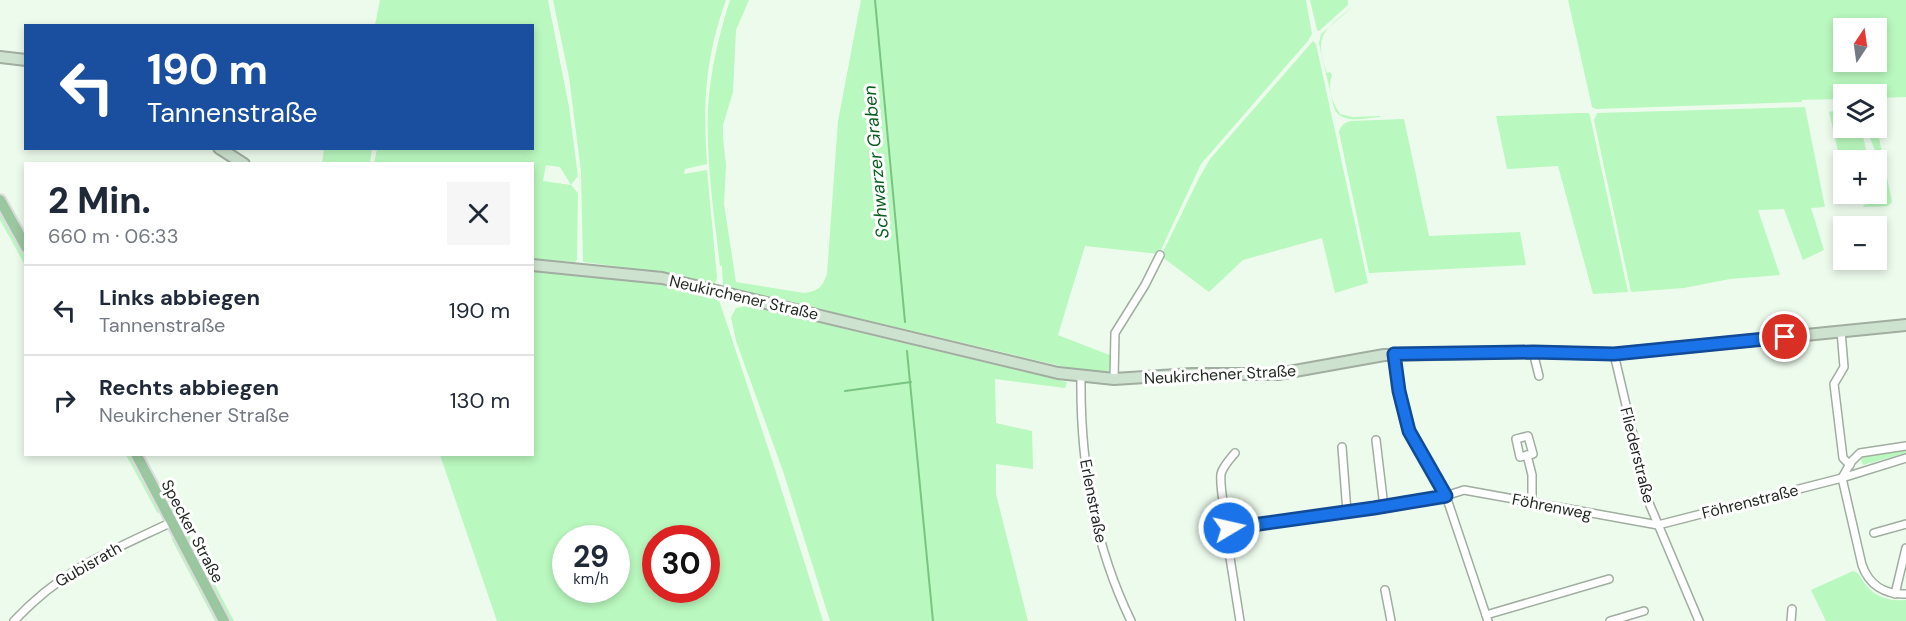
<!DOCTYPE html>
<html lang="de">
<meta charset="utf-8">
<style>
body{margin:0;font-family:"DM Sans",sans-serif;background:#f6f6f7;color:#1f2937;height:100vh;display:flex;flex-direction:column;font-size:22px;white-space:nowrap}
*{box-sizing:border-box;margin:0}
p{font-size:20px;color:#747a83}
.icon{flex:none;width:33px;height:33px;fill:none;stroke:currentColor;stroke-width:2;stroke-linecap:round;stroke-linejoin:round}
.map{position:relative;flex:1;overflow:hidden}
.sheet{position:absolute;left:24px;top:162px;width:510px;height:294px;display:flex;flex-direction:column;background:#fff;border-radius:0px;box-shadow:0 3px 9px #0003}
.sheet>*{flex:none}
.guide{position:absolute;left:24px;top:24px;width:510px;height:126px;border-radius:0px;box-shadow:0 3px 9px #0003;background:#1a4fa0;color:#fff;overflow:hidden}
.needle{width:39px;rotate:13deg}
.tools{position:absolute;left:1833px;top:18px;display:grid;gap:12px}
.tools a{display:grid;place-items:center;width:54px;height:54px;border-radius:0px;background:#fff;box-shadow:0 3px 9px #0003;font-size:30px}
.speed{position:absolute;left:552px;top:525px;display:flex;gap:12px;font-size:30px;font-weight:700;text-align:center}
.speed>*{display:grid;place-content:center;width:78px;height:78px;border-radius:50%;background:#fff;box-shadow:0 3px 9px #0003;line-height:1}
.speed small{font-size:15px;font-weight:400}
.speed .limit{border:9px solid #d22;background:#fff;color:#111}
.pin{position:absolute;display:grid;place-items:center;width:51px;height:51px;color:#fff;margin:-26px;border:3px solid #fff;border-radius:50%;box-shadow:0 2px 6px #0007}
.me{position:absolute;width:66px;margin:-33px;rotate:81deg;stroke-linejoin:round;filter:drop-shadow(0 0 4px #0008)}
.turn{display:flex;align-items:center;gap:21px;height:126px;padding:0 24px;font-size:27px}
.turn .icon{width:78px;height:78px;stroke-width:2.5}
.turn b{display:block;font-size:42px;line-height:51px}
.round{display:grid;place-items:center;flex:none;width:63px;height:63px;border-radius:0px;background:#f6f6f7}
.head{display:flex;align-items:center;justify-content:space-between;height:102px;padding:0 24px}
h1{font-size:36px;font-weight:800;line-height:45px}
ul{padding:0;list-style:none}
li{display:flex;align-items:center;gap:18px;height:90px;padding:0 24px;border-top:2px solid #e0e1e3}
li div{flex:1}
li b{display:block;font-size:22px}
li em{font-style:normal}
.map>svg:first-child{display:block}
.green{fill:#b9f8be;fill-rule:evenodd}
.lines{fill:none;stroke-linecap:round;stroke-linejoin:round}
.stream{stroke:#79c480;stroke-width:2}
.street-casing{stroke:#a0ada0;stroke-width:10}
.secondary-casing{stroke:#a0ada0;stroke-width:14}
.primary-casing{stroke:#dcdddc;stroke-width:14}
.street{stroke:#fff;stroke-width:7}
.secondary{stroke:#cde3cf;stroke-width:10}
.primary{stroke:#9ac79f;stroke-width:10}
.route-casing{stroke:#114b97;stroke-width:15}
.route{stroke:#1a73e8;stroke-width:10}
.labels{text-anchor:middle;stroke-width:6;stroke-linejoin:round;paint-order:stroke}
.street-label{font-size:16px;fill:#222823;stroke:#fff}
.water-label{font-size:18px;font-style:italic;fill:#085d1f;stroke:#fff}
</style>
<div class="map">
<svg width="1906" height="621" viewBox="0 0 1906 621">
<rect width="100%" height="100%" fill="#edfbed"/>
<g class="green">
<path d="M380,0H548L569,107L578,176L571,185L578,193L577,260L575,262L533,259L532,164L374,163L377,149L532,148V26L375,25ZM546,165L560,167L571,185L543,181Z"/>
<path d="M553,0H726C705,58 703,103 707,164L685,169L684,174L707,170L717,277L715,284L663,272L583,262L581,172L569,77Z"/>
<path d="M730,0H749L736,30L733,92L723,125V137L726,165L724,204L736,282L804,293C819,291 822,287 827,274L838,121L861,0H1306L1312,34L1307,42L1201,164L1159,254L1085,246L1058,335L1112,356L1111,367L1108,374L1065,367L723,286L722,266H720C714,214 706,161 708,109C710,72 719,35 730,0Z"/>
<polygon points="1310,0 1348,0 1348,5 1319,31 1317,30"/>
<path d="M1568,0H1906V97L1877,98L1876,94H1844L1843,99L1794,100H1802V102L1596,109L1592,107ZM1844,28H1876V62H1844Z"/>
<path d="M1356,4C1346,13 1326,25 1322,39C1319,49 1324,63 1327,73L1330,72L1332,75C1327,89 1332,101 1340,114L1353,117L1380,116V117C1365,118 1341,125 1334,108L1319,43L1321,34Z"/>
<polygon points="1313,41 1316,44 1368,283 1335,293 1322,238 1243,260 1209,292 1161,256 1199,178 1210,159"/>
<polygon points="1805,107 1825,207 1811,208 1824,250 1803,260 1784,209 1758,210 1780,275 1730,279 1684,288 1631,292 1594,120 1597,113"/>
<polygon points="1843,108 1844,128 1861,128 1868,158 1844,160 1843,164 1841,164 1829,112"/>
<polygon points="1580,113 1589,113 1590,116 1628,292 1593,294 1558,166 1507,169 1496,116"/>
<path d="M1404,119L1429,236L1520,232L1526,265L1369,273L1339,132C1341,125 1344,123 1351,121Z"/>
<path d="M1866,128H1876L1878,133L1892,202L1888,206L1863,207L1864,205L1883,201C1890,182 1873,146 1866,128Z"/>
<polygon points="324,149 372,149 370,163 322,163"/>
<polygon points="0,211 25,256 25,265 0,220"/>
<path d="M533,270L583,274L584,277L637,280L718,297L774,466L823,621H497L440,455L532,454ZM566,538H616V590H566ZM656,538H706V590H656Z"/>
<polygon points="751,305 849,330 1067,382 1065,388 995,379 996,423 1032,431 1033,469 996,464 996,494 1028,621 830,621 784,474 736,341 731,317 736,308"/>
<polygon points="1906,448 1906,453 1863,465 1860,457"/>
<polygon points="126,455 131,455 159,507 158,514"/>
<polygon points="182,522 234,621 228,621 179,527"/>
<polygon points="171,538 178,541 220,621 215,621"/>
<path d="M1853,571C1859,573 1859,575 1863,581C1872,596 1889,602 1906,600V621H1826L1811,590Z"/>
</g>
<g class="lines">
<g class="stream">
<polyline points="875,0 905,322"/>
<polyline points="907,351 933,621"/>
<polyline points="845,391 911,382"/>
</g>
<defs>
<g id="street">
<polyline points="1841,331 1844,367 1834,384 1843,458 1850,465"/>
<polyline points="1533,352 1539,376"/>
<polyline points="1393,354 1399,391 1409,431 1446,496 1488,621"/>
<polyline points="1614,354 1649,503 1699,621"/>
<path d="M1081,377C1080,461 1094,545 1131,621"/>
<polyline points="1114,379 1115,333 1145,285 1160,255"/>
<polygon points="1528,436 1533,454 1520,457 1516,439"/>
<polyline points="1376,440 1384,507"/>
<polyline points="1342,447 1347,512"/>
<polyline points="1527,455 1532,475 1532,502"/>
<path d="M1842,478L1862,565C1869,585 1885,595 1906,594"/>
<polyline points="1842,478 1851,462 1860,453 1906,446"/>
<path d="M1232,532C1225,524 1220,485 1221,474C1223,466 1230,459 1235,453"/>
<polyline points="1874,533 1906,524"/>
<polyline points="1385,590 1391,621"/>
<polyline points="1895,594 1906,548"/>
<polyline points="1486,615 1609,579"/>
<path d="M14,621C64,568 109,552 172,522"/>
<polyline points="1240,621 1228,545 1232,532 1245,526 1436,499 1464,490 1658,525 1842,478 1906,458"/>
<polyline points="1610,621 1644,611"/>
<polyline points="1791,621 1792,609"/>
</g>
<g id="secondary">
<polyline points="0,57 26,60"/>
<polyline points="219,148 244,164"/>
<polyline points="532,265 662,278 1058,373 1114,379 1192,374 1278,374 1384,355 1533,352 1614,354 1906,325"/>
</g>
<g id="primary">
<polyline points="0,200 26,247"/>
<polyline points="136,454 224,621"/>
</g>
</defs>
<use href="#street" class="street-casing"/>
<use href="#secondary" class="secondary-casing"/>
<use href="#primary" class="primary-casing"/>
<use href="#street" class="street"/>
<use href="#secondary" class="secondary"/>
<use href="#primary" class="primary"/>
</g>
<g class="lines">
<defs>
<polyline id="route" points="1229,528 1232,532 1245,526 1374,508 1446,496 1409,431 1399,391 1394,354 1533,352 1614,354 1785,337"/>
</defs>
<use href="#route" class="route-casing"/>
<use href="#route" class="route"/>
</g>
<g class="labels">
<g class="street-label">
<text transform="translate(744 297) rotate(13)" y="6">Neukirchener Straße</text>
<text transform="translate(1220 374) rotate(-3)" y="6">Neukirchener Straße</text>
<text transform="translate(1638 455) rotate(76)" y="6">Fliederstraße</text>
<text transform="translate(1094 501) rotate(79)" y="6">Erlenstraße</text>
<text transform="translate(1750 501) rotate(-14)" y="6">Föhrenstraße</text>
<text transform="translate(1552 506) rotate(11)" y="6">Föhrenweg</text>
<text transform="translate(193 531) rotate(62)" y="6">Specker Straße</text>
<text transform="translate(88 564) rotate(-30)" y="6">Gubisrath</text>
</g>
<g class="water-label">
<text transform="translate(876 162) rotate(-95)" y="6">Schwarzer Graben</text>
</g>
</g>
</svg>
<div class="tools">
<a><svg class="needle" viewBox="-14 -14 28 28"><path d="M0-13l5 13h-10z" fill="#e53935"/><path d="M0 13l5-13h-10z" fill="#747a83"/></svg></a>
<a><svg class="icon" aria-label="layers" viewBox="0 0 24 24"><path d="M12 4l9 5-9 5-9-5zM3 14l9 5 9-5"/></svg></a>
<a>+</a>
<a>−</a>
</div>
<div class="speed"><div>29<small>km/h</small></div><div class="limit">30</div></div>
<div class="pin" style="left:1785px;top:337px;background:#d93025"><svg class="icon" aria-label="arrive" viewBox="0 0 24 24"><path d="M6 21V4h12l-3 4 3 4H6"/></svg></div>
<svg class="me" style="left:1229px;top:528px" viewBox="-20 -20 40 40"><circle r="17" fill="#1a73e8" stroke="#fff" stroke-width="3"/><path d="M0-11L8 9 0 5-8 9z" fill="#fff"/></svg>
<div class="guide">
<div class="turn"><svg class="icon" aria-label="left" viewBox="0 0 24 24"><path d="M17 20v-9H6M10 6l-5 5 5 5"/></svg><div><b>190 m</b>Tannenstraße</div></div>
</div>
<section class="sheet">
<div class="head"><div><h1>2 Min.</h1><p>660 m · 06:33</p></div><a class="round"><svg class="icon" aria-label="close" viewBox="0 0 24 24"><path d="M6 6l12 12M18 6L6 18"/></svg></a></div>
<ul>
<li><svg class="icon" aria-label="left" viewBox="0 0 24 24"><path d="M17 20v-9H6M10 6l-5 5 5 5"/></svg><div><b>Links abbiegen</b><p>Tannenstraße</p></div><em>190 m</em></li>
<li><svg class="icon" aria-label="right" viewBox="0 0 24 24"><path d="M7 20v-9h11M14 6l5 5-5 5"/></svg><div><b>Rechts abbiegen</b><p>Neukirchener Straße</p></div><em>130 m</em></li>
</ul>
</section>
</div>
